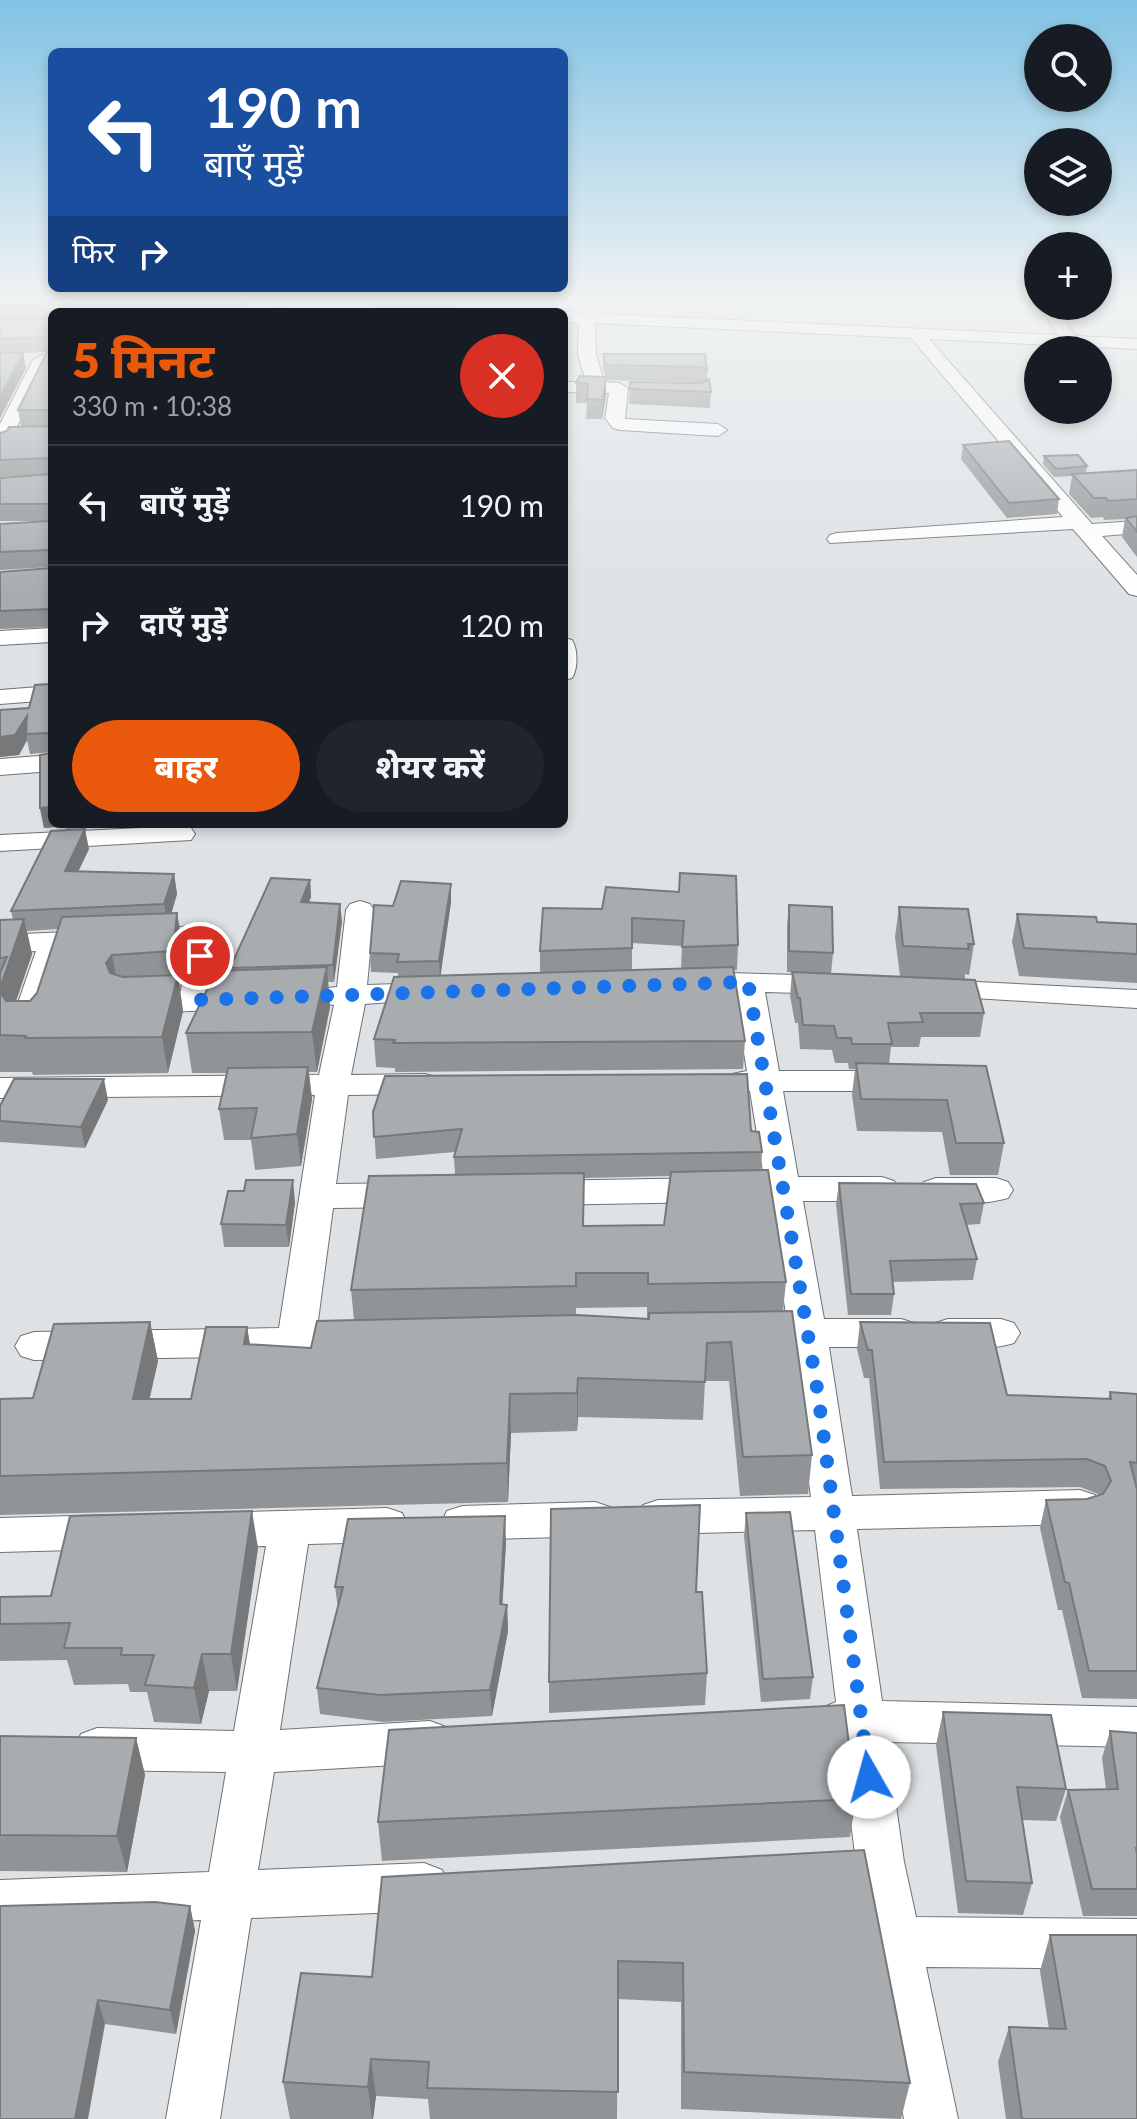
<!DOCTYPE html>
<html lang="hi">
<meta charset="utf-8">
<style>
body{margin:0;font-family:Lato,"Noto Sans Devanagari",sans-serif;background:#20242c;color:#f1f3f6;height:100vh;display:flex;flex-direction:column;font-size:30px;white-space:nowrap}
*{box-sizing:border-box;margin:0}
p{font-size:26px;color:#9ea1a6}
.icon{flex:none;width:44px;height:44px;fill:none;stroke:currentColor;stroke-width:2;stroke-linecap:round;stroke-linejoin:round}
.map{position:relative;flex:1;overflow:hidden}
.panel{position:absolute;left:48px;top:308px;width:520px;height:520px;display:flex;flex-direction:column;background:#171b24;border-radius:12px;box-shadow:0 4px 12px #0003}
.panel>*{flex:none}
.banner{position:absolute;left:48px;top:48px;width:520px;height:244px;border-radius:12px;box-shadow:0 4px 12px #0003;background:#1a4fa0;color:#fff;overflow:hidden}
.controls{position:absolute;left:1024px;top:24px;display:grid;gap:16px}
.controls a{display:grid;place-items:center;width:88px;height:88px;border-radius:50%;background:#171b24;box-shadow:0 4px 12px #0003;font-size:40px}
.pin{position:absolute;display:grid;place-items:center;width:68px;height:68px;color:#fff;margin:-34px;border:4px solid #fff;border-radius:50%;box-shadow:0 2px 8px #0007}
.me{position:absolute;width:88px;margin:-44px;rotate:353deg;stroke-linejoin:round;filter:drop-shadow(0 0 6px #0008)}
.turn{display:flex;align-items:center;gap:28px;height:168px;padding:0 24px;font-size:36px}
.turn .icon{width:104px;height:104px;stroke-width:2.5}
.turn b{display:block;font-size:56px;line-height:68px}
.then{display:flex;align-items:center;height:76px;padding:0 24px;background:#0003;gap:16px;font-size:30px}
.round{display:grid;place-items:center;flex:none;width:84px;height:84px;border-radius:42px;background:#20242c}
.overview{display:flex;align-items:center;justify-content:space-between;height:136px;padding:0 24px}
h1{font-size:48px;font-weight:800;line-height:60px;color:#ea580c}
.primary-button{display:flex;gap:16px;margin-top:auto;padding:16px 24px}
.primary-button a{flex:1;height:92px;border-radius:48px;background:#ea580c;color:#fff;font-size:32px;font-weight:800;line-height:92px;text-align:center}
.primary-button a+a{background:#20242c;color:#f1f3f6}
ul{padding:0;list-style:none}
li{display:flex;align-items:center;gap:24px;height:120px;padding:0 24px;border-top:2px solid #363941}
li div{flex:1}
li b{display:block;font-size:30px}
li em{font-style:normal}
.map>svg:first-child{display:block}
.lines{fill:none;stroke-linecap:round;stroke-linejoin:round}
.street-casing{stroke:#6f7274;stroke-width:2}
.street{fill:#fff;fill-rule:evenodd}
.wall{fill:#919496;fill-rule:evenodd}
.shaded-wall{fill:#76787a}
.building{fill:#a9acaf;stroke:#76787a;stroke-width:2}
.route{stroke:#1a73e8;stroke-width:14;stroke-dasharray:0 25.2}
</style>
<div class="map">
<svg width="1137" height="2119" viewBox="0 0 1137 2119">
<rect width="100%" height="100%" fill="#dee2e5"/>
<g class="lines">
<defs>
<g id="street">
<polygon points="601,297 618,297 601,314 1058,335 1040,306 1056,306 1075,336 1137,339 1137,349 929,339 1092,524 1137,521 1137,533 1102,536 1137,575 1137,596 1129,594 1073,529 830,543 827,539 830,535 837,533 1063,517 911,338 595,323 596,354 604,382 619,383 628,388 625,419 718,424 727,430 718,436 620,430 613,428 605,418 609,393 564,392 564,382 586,382 578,354 579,323 564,322 564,312 583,313"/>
<polygon points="42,355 51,360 9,442 0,448 0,424 33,360"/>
<polygon points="52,628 52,642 0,645 0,631"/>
<path d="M564,638L572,640C578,649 578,669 572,678L564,680Z"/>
<polygon points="52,686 52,700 0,704 0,690"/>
<polygon points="52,755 52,771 0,775 0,759"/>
<polygon points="181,826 191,828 195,834 191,840 0,851 0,835"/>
<polygon points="360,901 370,904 374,910 367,985 430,983 441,986 445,992 441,998 365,1004 351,1075 425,1074 436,1077 441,1084 436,1091 425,1094 348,1095 336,1184 410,1183 422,1187 427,1195 422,1203 410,1207 333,1208 317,1328 354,1327 367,1331 373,1341 367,1351 354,1355 34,1360 21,1356 15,1346 21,1336 34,1332 279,1328 315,1095 0,1098 0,1078 319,1075 334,1005 318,1003 314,996 318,989 337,987 346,910 350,904"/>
<path d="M202,926L212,929L217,935L211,990L257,991L261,998L257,1005C230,1011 152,1014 126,1008L122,1001L126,994L181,991L186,945L67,950L38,1030L27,1032L16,1030L11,1023L36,951L0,953V935Z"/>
<polygon points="729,973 834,976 845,979 849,985 845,991 834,994 765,992 779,1071 897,1071 908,1074 913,1081 908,1088 897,1091 783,1091 798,1177 882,1177 894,1181 899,1189 894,1197 882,1201 803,1201 824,1319 901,1319 914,1323 920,1333 914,1343 901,1347 829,1347 852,1496 1080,1490 1095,1495 1101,1507 1095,1519 1080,1524 857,1529 882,1701 1137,1707 1137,1747 887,1742 904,1862 916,1917 1137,1919 1137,1969 926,1967 958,2119 904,2119 856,1862 841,1741 824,1735 817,1721 824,1707 836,1702 815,1530 658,1534 643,1529 637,1517 643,1505 658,1500 811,1497 791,1347 775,1343 769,1333 775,1323 787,1320 768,1201 752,1197 747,1189 752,1181 764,1177 750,1091 732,1088 727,1081 732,1074 747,1071 734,991 718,988 714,982 718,976"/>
<polygon points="936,980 1137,990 1137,1008 925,995 921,989 925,983"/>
<polygon points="710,1178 722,1182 727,1190 722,1198 710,1202 540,1205 528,1201 523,1193 528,1185 540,1181"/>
<path d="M936,1178H996L1008,1182L1013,1190L1008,1198C984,1205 948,1205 924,1198L919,1190L924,1182Z"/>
<path d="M948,1319H1001L1014,1323L1020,1333L1014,1343C991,1350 958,1350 935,1343L929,1333L935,1323Z"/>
<polygon points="595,1502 610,1507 616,1519 610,1531 595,1536 462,1540 447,1535 441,1523 447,1511 462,1506"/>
<polygon points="387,1508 402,1513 408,1525 402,1537 387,1542 308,1544 280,1730 430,1721 446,1727 453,1742 446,1757 430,1763 274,1772 258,1870 424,1863 442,1870 449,1887 442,1904 424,1911 251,1918 220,2119 166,2119 201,1920 0,1928 0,1880 209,1872 226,1772 97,1770 81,1764 74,1749 81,1734 97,1728 234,1731 266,1546 213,1547 198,1542 192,1530 198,1518 213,1513"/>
<polygon points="111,1515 126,1520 132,1532 126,1544 111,1549 0,1552 0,1518"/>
</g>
</defs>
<use href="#street" class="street-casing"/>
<use href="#street" class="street"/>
</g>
<g class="wall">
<polygon points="0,297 229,299 245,301 242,297 248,297 248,305 247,303 247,310 289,312 52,312 52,627 0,629 0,572 51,568 51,567 0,570 0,524 49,521 0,521 0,478 51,474 0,477 0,433 51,426 21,426 18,410 47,352 19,353 23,353 26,368 0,418 0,320 50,319 51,318 0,320"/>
<polygon points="603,354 705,354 707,370 707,380 711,392 710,408 629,404 630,382 701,383 700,382 606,380 606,378 606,396 602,419 586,419 587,403 576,403 576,383 605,377 603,369"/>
<polygon points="963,445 1059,499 1057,514 1007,518 961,459"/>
<polygon points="1044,456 1087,466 1086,473 1137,470 1137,557 1122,537 1125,519 1104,520 1103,517 1091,518 1069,494 1072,476 1054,477 1043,464"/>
<polygon points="52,682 52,824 101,824 100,827 66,829 65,826 44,828 40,808 51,752 30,754 27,740 19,755 0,757 0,710 29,708"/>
<path d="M89,849L78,871L174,874L177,894L171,913H177L183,948L179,983L183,1011L168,1073L33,1075L32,1072H0V920L13,919L11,911ZM58,929L37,993L30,1001H16L32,954L27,931Z"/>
<polygon points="310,880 311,897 309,902 342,921 334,982 328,982 330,1007 317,1072 309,1072 312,1099 301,1166 255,1170 251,1140 224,1140 219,1109 227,1073 192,1073 186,1033 231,970 230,968"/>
<path d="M606,887L738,945L737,970H734L745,1041L743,1069L395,1072V1068L376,1067L374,1039L398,977V973L371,972L370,953L393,906L451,902L440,976L540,973V951L602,909ZM632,943L682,946L681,969L632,970Z"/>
<polygon points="789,905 833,953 831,974 900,976 895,937 899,907 974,944 969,975 965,974 965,979 984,1013 980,1037 921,1037 919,1047 891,1047 889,1064 986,1066 1004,1143 998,1175 950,1175 942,1132 857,1131 852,1095 855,1069 849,1069 848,1063 835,1063 832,1050 800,1049 798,1023 795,1023 790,996 792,972 787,972 787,925"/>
<polygon points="1017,914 1097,922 1137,924 1137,983 1019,976 1012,942"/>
<polygon points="108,1100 85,1148 0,1142 0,1106"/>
<path d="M373,1112L751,1131L762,1152L761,1170L786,1282L783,1311L812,1455L808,1494L740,1496L729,1381H705L703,1420L578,1417L577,1431L511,1433L508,1502L0,1515V1399L33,1398L150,1322L158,1361L149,1399H191L247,1327L250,1344L311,1348L354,1320L351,1290L455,1174L454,1157L455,1152L376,1159ZM671,1176L664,1225L584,1226V1178ZM647,1307V1319L576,1315V1308Z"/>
<polygon points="839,1183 984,1203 980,1224 966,1225 977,1259 973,1280 892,1282 894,1294 891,1315 848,1315 836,1204"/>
<polygon points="244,1191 295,1202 289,1247 224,1247 221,1224"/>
<polygon points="860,1322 1007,1395 1108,1399 1110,1392 1137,1394 1137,1699 1082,1698 1062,1610 1058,1610 1040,1528 1046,1500 1087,1499 1099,1496 1098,1494 1080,1487 880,1489 869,1378 864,1378 857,1349"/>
<polygon points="746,1513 813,1677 810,1699 761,1702 744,1536"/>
<polygon points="506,1542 502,1604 507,1605 508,1631 492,1716 383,1722 320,1714 317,1688 338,1608 335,1587"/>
<polygon points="258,1548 237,1691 209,1691 201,1724 154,1722 147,1692 130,1692 128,1684 74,1685 67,1660 0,1661 0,1597 51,1596"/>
<polygon points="696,1592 707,1673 705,1705 549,1713 549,1682"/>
<polygon points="943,1712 1066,1789 1056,1821 1022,1820 1032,1883 1023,1915 958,1913 936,1745"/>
<polygon points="1110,1731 1137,1733 1137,1916 1083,1916 1060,1817 1068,1790 1106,1789 1102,1758"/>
<polygon points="0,1736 136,1738 145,1775 127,1872 0,1871"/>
<polygon points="856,1799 850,1837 382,1861 378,1822"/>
<polygon points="864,1850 910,2083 901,2119 681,2109 681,2002 618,1999 617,2119 430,2119 428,2099 376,2096 373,2119 290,2119 283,2082 372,1977"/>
<polygon points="0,1906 190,1906 195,1931 176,2034 105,2024"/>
<polygon points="1050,1935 1137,2119 1006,2119 998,2062 1009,2027 1049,2029 1040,1971"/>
</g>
<g class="shaded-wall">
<polygon points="23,353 26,368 0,418 0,397"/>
<polygon points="606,377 606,396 602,419 603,400"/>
<polygon points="27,716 27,740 19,755 0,757 0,737"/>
<polygon points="52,807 52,824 65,824 65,826 44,828 40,808"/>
<polygon points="85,829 89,849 69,891 65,871"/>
<polygon points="174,874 177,894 168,925 164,904"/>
<polygon points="310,880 311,897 302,919 301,902"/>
<polygon points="451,884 451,902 440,980 439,961"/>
<polygon points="340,904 342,921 334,982 333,965"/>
<polygon points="177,913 183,948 179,983 183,1011 168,1073 162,1037 177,978 173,951"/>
<polygon points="24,919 32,954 7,1027 0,995 0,988"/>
<polygon points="112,955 119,991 106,963"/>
<polygon points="327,967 330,1007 317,1072 312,1032"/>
<polygon points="308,1067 312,1099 301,1166 297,1134"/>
<polygon points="104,1079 108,1100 85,1148 81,1127"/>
<polygon points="293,1180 295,1202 289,1247 286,1225"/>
<polygon points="150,1322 158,1361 141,1437 133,1399"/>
<polygon points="247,1327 253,1365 244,1344"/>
<polygon points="578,1378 578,1417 577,1431 577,1393"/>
<polygon points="510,1394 511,1433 508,1502 507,1463"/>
<polygon points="252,1511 258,1548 237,1691 231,1654"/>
<polygon points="505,1516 506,1542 501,1630 500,1604"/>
<polygon points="507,1605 508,1631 492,1716 490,1690"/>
<polygon points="202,1654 209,1691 201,1724 194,1688"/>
<polygon points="136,1738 145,1775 127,1872 117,1836"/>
<polygon points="190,1906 195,1931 176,2034 170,2010"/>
<polygon points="98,2000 105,2024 88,2119 75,2119"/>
<polygon points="371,2059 376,2096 373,2119 372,2119 368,2087"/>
</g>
<g class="building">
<polygon points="0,297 228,297 229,299 247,301 246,310 288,308 288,312 52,312 52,314 50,304 0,305"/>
<polygon points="376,306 455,306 456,312 371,312"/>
<polygon points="52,317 52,460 49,458 0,460 0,433 7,431 9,427 51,426 52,410 18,410 47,352 52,351 52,337 0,339 0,320 50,319"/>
<polygon points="0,353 23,353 0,397"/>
<polygon points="603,354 705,354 707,370 701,367 606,365"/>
<polygon points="580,376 606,377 603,400 587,399 588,384 576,383"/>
<polygon points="709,379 711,392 630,389 630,382 701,383"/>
<polygon points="1009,441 1059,499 1009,503 963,445"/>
<polygon points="1078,455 1087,466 1056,469 1044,456"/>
<polygon points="52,464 52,517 51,504 0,504 0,478 51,474"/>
<polygon points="1137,470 1137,499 1108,501 1106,498 1094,498 1072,474"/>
<polygon points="1137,516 1137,532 1126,518"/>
<polygon points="52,518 52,609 0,611 0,572 51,568 52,552 49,550 0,552 0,524 49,521"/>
<polygon points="52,682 52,807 40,808 40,755 51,753 51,736 48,733 26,734 27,716 15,735 0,737 0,710 29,708 35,685 49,684"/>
<polygon points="85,829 65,871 174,874 164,904 11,911 51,831"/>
<polygon points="680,873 736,876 738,945 682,947 684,921 632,918 632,948 540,951 543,908 602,909 606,887 679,892"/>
<polygon points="271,878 310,880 301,902 340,904 333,965 230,968"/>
<polygon points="401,881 451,884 439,961 397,962 399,954 370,953 374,905 393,906"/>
<polygon points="789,905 832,907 833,953 789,951"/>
<polygon points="899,907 968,909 974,944 968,944 969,949 903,946"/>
<polygon points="177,913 173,951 112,955 106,963 110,973 123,977 178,975 162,1037 25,1038 26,1036 0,1035 0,992 6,1001 30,1001 37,993 62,917"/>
<polygon points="1017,914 1096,917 1097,922 1137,924 1137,954 1024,948"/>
<polygon points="24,919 0,988 0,973 7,957 0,958 0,920"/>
<polygon points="327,967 312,1032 186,1033 216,971"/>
<polygon points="733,967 745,1041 393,1043 395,1040 374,1039 394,977"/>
<polygon points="792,972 975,980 984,1013 920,1013 923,1022 888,1023 892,1044 852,1044 851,1038 837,1038 834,1026 803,1025 800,998 798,998"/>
<polygon points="856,1063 986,1066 1004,1143 956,1143 947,1100 861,1099"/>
<polygon points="308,1067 297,1134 251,1138 257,1108 219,1109 228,1068"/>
<polygon points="747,1074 751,1131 759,1132 762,1152 454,1157 462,1129 374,1137 373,1112 385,1076"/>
<polygon points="14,1079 104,1079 81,1127 0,1121 0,1106"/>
<polygon points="768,1170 786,1282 648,1284 648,1273 576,1273 576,1286 351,1290 369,1176 584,1173 583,1226 664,1225 671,1172"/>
<polygon points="246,1180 293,1180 286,1225 221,1224 228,1191 244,1191"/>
<polygon points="839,1183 976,1184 984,1203 960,1204 977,1259 890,1261 894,1294 851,1294"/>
<polygon points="792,1311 812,1455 743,1457 731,1342 707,1343 705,1382 578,1378 577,1393 510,1394 507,1463 0,1476 0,1399 33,1398 54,1324 150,1322 133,1399 191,1399 206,1327 247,1327 244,1344 311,1348 317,1321 577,1315 649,1319 649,1313"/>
<polygon points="860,1322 990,1323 1007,1395 1111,1399 1110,1392 1137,1394 1137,1463 1130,1462 1137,1489 1137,1671 1089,1671 1069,1583 1065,1582 1046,1500 1087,1499 1103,1494 1111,1481 1105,1466 1087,1459 884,1462 872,1350 868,1350"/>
<polygon points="700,1505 696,1592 702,1592 707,1673 549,1682 551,1509"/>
<polygon points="252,1511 231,1654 202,1654 194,1688 145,1685 154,1655 121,1655 122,1648 64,1648 70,1623 0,1624 0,1597 51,1596 70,1516"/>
<polygon points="790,1512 813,1677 763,1679 746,1513"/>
<polygon points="505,1516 500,1604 507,1605 490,1690 380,1695 317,1688 343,1587 335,1587 348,1519"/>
<polygon points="844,1705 856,1799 378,1822 389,1730"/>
<polygon points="943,1712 1051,1715 1066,1789 1017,1787 1032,1883 966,1881"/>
<polygon points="1110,1731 1137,1733 1137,1848 1136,1848 1137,1853 1137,1889 1092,1889 1068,1790 1118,1789"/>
<polygon points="0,1736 136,1738 117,1836 0,1835"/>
<polygon points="864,1850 910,2083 684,2072 683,1963 618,1961 618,2092 427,2088 429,2062 371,2059 368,2087 283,2082 301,1973 372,1977 382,1877"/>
<polygon points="155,1902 190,1906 170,2010 98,2000 75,2119 0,2119 0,1906"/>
<polygon points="1050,1935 1137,1935 1137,2119 1022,2119 1009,2027 1066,2029"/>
</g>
<linearGradient id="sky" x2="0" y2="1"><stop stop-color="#81c3e4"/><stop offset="0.5" stop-color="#f0f2f3"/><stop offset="1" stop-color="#f0f2f3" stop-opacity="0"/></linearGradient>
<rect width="1137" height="593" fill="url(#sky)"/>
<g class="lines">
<polyline class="route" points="200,956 195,1000 748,982 818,1394 869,1777"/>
</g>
</svg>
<div class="controls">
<a><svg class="icon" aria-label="search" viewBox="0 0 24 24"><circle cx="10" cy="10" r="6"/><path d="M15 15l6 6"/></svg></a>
<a><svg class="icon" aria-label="layers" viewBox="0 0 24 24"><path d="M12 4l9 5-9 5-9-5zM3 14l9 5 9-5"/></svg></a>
<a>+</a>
<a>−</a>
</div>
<div class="pin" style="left:200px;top:956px;background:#d93025"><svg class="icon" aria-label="arrive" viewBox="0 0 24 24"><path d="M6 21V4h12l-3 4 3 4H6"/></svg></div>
<svg class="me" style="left:869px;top:1777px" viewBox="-20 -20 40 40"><circle r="19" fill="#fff"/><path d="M0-13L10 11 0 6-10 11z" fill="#1a73e8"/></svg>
<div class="banner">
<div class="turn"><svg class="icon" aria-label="left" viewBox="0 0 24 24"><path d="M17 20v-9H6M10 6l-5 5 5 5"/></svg><div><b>190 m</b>बाएँ मुड़ें</div></div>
<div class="then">फिर<svg class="icon" aria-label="right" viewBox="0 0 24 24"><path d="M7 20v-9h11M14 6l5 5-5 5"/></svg></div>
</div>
<section class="panel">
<div class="overview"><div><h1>5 मिनट</h1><p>330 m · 10:38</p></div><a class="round" style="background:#d93025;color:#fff"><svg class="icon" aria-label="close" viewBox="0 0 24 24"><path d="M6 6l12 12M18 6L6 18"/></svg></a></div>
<ul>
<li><svg class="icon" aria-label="left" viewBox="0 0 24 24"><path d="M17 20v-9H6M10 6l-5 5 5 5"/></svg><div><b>बाएँ मुड़ें</b></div><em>190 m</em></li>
<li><svg class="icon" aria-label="right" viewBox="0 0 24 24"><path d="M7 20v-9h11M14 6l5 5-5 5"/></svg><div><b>दाएँ मुड़ें</b></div><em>120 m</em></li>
</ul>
<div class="primary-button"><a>बाहर</a><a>शेयर करें</a></div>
</section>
</div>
